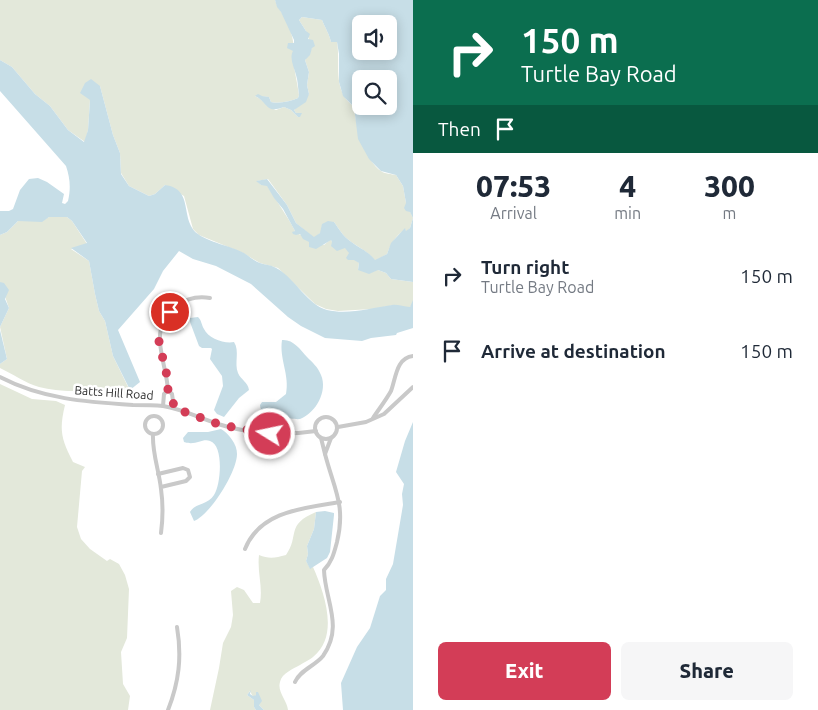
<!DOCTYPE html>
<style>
body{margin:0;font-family:Ubuntu,sans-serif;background:#f6f6f7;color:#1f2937;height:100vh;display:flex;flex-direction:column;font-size:19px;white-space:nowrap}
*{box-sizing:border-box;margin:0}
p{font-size:16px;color:#747a83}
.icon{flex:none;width:28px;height:28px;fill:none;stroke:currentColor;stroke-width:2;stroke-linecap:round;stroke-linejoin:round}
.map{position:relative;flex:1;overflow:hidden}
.details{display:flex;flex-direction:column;background:#fff;width:405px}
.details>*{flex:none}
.guide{background:#0b6e4f;color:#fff;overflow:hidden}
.fabs{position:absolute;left:352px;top:15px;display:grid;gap:10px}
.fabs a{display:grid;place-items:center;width:45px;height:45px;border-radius:8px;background:#fff;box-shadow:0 2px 12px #0003;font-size:25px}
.pin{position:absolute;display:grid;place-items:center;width:42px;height:42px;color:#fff;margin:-21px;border:2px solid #fff;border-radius:50%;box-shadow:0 1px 5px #0007}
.me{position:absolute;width:55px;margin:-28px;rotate:280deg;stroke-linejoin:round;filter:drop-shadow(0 0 4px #0008)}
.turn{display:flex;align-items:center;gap:18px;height:105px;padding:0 25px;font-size:22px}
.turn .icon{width:65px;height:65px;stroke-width:2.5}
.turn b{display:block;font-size:35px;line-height:42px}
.then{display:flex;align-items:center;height:48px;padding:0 25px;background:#0003;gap:10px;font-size:19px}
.eta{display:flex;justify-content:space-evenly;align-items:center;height:85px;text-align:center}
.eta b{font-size:30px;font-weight:800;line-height:35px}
.button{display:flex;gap:10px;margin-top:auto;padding:10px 25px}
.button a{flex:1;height:58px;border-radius:8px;background:#d33d57;color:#fff;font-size:20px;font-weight:800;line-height:58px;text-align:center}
.button a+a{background:#f6f6f7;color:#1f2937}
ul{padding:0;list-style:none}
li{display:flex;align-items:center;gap:15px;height:75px;padding:0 25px}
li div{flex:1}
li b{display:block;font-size:19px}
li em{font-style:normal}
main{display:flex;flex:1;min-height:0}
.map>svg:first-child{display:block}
.green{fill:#e3e8da}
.water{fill:#c7dee7;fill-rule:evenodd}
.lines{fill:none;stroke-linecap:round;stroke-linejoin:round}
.minor{stroke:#c9c9c9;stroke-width:4}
.route{stroke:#d33d57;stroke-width:9;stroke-dasharray:0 16.2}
.labels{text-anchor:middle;stroke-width:5;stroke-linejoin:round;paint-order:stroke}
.street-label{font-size:12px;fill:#2c2c2c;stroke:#fff}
</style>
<main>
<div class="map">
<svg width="413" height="710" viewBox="0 0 413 710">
<rect width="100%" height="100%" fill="#fff"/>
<g class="green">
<path d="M0,0H275C277,6 279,9 283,14C290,27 294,38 294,53L292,54C294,68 297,82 299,95L298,98C292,101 278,104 271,102L269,97L255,96C264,100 267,107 276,110L284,107L291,110L298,117L301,113H296L294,110L309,94L307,85L309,72L305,60L312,48L306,31L299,20L302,17L322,20C325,28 329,33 331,42H337C340,59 335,78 343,94C345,99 350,103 354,107C355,123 366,162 381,171C384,174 392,174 396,175L403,186L406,203L413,218L410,228L406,232L405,229C396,236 391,243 387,254L375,261C368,251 359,248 350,241C343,236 339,229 334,222L314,238L296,223L287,205L268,179L257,181L261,185H267C276,201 287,215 295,231L294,232L324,245L331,239L332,242L345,247L359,263L358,270H378L386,273L391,279L413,282V304L410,307H399L395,305L372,309L338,311L326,309L315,304L278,268L260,263L243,253L199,235L193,229L184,196L165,185L155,194L149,196L129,186L121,173L120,153L113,135L100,86L90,100L88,130L85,142L68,130L50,106L35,94L12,67L0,60Z"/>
<path d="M49,217H67L72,221L87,244L71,249L89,261L95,294L99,311L105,321L113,356L131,393L129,396C121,396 114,394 106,393C84,390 61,393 39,387C25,383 13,374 0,368V364L7,359L0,327L9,308L0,282V235L7,232L18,221L45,219Z"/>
<path d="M0,384L32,399L56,401L65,405C59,430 61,439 73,462L85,467L82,471L77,527L81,539L90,549L107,561L110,559L119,564L125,575L129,589L127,638L121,652L123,684L130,696L128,710H0Z"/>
<path d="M316,512L314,529L307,546L308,554L306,561L310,568L313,567C324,592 340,636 313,657C310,660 304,662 300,665C293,669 282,673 280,682C277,692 287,700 288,710H264L259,705L256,695L253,697L250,691L247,695L254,700V707L256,710H210L219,668L223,643L231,627L233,615L231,591L237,587L244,590L253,603H260C263,586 257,572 259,555C269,559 275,558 286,555C300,535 285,525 316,512Z"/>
</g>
<g class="water">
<path d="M275,0H413V282L391,279L386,273L378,270L369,274L358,270L359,263L354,260H348L346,258L349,253L345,248L337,251L331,246L332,242L331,240L316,249L309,247V242L303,239L300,234L296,235L293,234L292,232L295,231L283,209L274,198L267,186L261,185L256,181L267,179L287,205L296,223L314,237L320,233L322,224L328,221L334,222C339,229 343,236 350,241C359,248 368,251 375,260L387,254L391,243L405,228L406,231L410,228L413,218L410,212L406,211L404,208L406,203L403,186L396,175L381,171L369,159L358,139L354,107L343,96L339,82V54L337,42H331C329,33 325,28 322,20L302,17L299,20L306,31L310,34L308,39L313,40L315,46L312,48L310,55L305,60L309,72L307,85L309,94L306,102L294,110L296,113H302L300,117H298L291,110L284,107C265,114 269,103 255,96L258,94L262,96L269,97L271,102C278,104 292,101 298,98L299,95C298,89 298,81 296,75C294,67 289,58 293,51L287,48L288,43H294V40L281,12L277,7ZM361,24H389V51H361ZM361,79H389V106H361Z"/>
<path d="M0,60L12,67L35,94L50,106L68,130L84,142L88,130L90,100L80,93L85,83L91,79L100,86L113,135L120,153L121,174L129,186L149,196L155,194L165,185C195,189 179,220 198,234C208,242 231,246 244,253C249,256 254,261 260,263C266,265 272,265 278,269C295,279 308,305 327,310C348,315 371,308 392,305C397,304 404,307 410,307L413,300V328L397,333L396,335L371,338L362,341L325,338L301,326L288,317L251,284L216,266L193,259L179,251L163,271L154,289L118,330L140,382L130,390L113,356L105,321L99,311L95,294L89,261L71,248L87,243L72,221L67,217H49L42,222L18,221L7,232L0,235V211H9L13,209L20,190L29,179L38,178L47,182L64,194L62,203L65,204L68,201C71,188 70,178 66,166L0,91Z"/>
<polygon points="0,282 4,283 9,290 5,299 9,308 0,327"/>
<path d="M198,317C202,321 201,324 204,329C208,338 224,344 234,342C240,351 234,363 238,373C241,380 248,382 249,390L239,398L224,417L217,414L214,410L223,386L222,376L210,359L212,349L211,348H202L199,346L190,322V318Z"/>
<polygon points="0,330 7,359 0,364"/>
<path d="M282,340C293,339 300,349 307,357C312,362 318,367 321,375C328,391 316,413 300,419C296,420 270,416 266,414C262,412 260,409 260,405L262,402H276L286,394C290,375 279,359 282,340Z"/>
<polygon points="413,422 413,710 343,710 341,683 357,647 370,628 380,596 386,590 386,579 393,564 403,505 402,494 404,484 396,472 405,441"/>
<path d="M221,429C229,434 237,444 237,454C237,472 210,515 194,521L190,512C195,503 208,505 214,495C221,485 224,445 210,441C202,438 196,446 184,442L183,438L188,432H208Z"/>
<polygon points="325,511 334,513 334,515 330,552 327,558 310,569 306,561 308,554 307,546 314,529 316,512"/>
<polygon points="251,690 250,694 253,696 256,695 256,692 258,692 262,701 259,705 264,710 256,710 254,707 254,700 247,695"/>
</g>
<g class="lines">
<g class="minor">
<path d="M0,377C42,399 86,402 133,405C143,405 153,405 163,406C182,409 200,418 218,424C250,434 282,436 316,431"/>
<path d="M168,390C166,359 146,329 177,306C187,298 198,296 210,298"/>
<polyline points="163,406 164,394 168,390 172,394 174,408"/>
<circle cx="154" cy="425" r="9"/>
<circle cx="326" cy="428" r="11"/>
<path d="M373,418C379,409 386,400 391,391C396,378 396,358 413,356"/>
<polyline points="338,427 366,422 384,414 413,387"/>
<path d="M153,434C152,453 159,470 161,489C163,503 163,518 161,533"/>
<polyline points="321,438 325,454 331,438"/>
<polyline points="158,474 183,468 188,470 190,477 186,481 161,487"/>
<path d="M245,549C260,511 304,508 340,502"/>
<path d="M295,682C300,670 315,666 323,656C344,626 325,601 324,570C332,562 334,553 337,542C346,505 334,489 325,454"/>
<path d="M168,710C179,682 182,657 177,627"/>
</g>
</g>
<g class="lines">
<polyline class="route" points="170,312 160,328 159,342 167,376 168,390 172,394 174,408 221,425 270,434"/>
</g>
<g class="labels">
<g class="street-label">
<text transform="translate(114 393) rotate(4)" y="4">Batts Hill Road</text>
</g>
</g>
</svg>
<div class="fabs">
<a><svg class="icon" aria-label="sound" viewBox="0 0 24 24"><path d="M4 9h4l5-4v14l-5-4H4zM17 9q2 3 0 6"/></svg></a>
<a><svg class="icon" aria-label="search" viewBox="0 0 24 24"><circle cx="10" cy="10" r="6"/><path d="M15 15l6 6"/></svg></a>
</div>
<div class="pin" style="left:170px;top:312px;background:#d93025"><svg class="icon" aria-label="arrive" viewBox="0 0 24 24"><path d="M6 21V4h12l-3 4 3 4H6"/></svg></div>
<svg class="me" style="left:270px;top:434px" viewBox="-20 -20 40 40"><circle r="17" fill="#d33d57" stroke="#fff" stroke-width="3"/><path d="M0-11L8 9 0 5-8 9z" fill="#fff"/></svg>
</div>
<section class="details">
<div class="guide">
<div class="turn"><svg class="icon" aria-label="right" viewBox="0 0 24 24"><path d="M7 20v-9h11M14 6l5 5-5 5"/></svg><div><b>150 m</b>Turtle Bay Road</div></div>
<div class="then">Then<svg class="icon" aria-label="arrive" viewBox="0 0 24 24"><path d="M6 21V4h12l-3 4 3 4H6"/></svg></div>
</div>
<div class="eta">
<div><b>07:53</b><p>Arrival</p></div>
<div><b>4</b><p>min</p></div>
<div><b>300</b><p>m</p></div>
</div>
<ul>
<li><svg class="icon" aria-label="right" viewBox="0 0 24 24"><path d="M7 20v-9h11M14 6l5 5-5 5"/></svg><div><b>Turn right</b><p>Turtle Bay Road</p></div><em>150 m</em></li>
<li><svg class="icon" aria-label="arrive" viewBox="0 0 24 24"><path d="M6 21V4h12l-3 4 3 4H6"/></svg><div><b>Arrive at destination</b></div><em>150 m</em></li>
</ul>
<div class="button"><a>Exit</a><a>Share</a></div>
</section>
</main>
